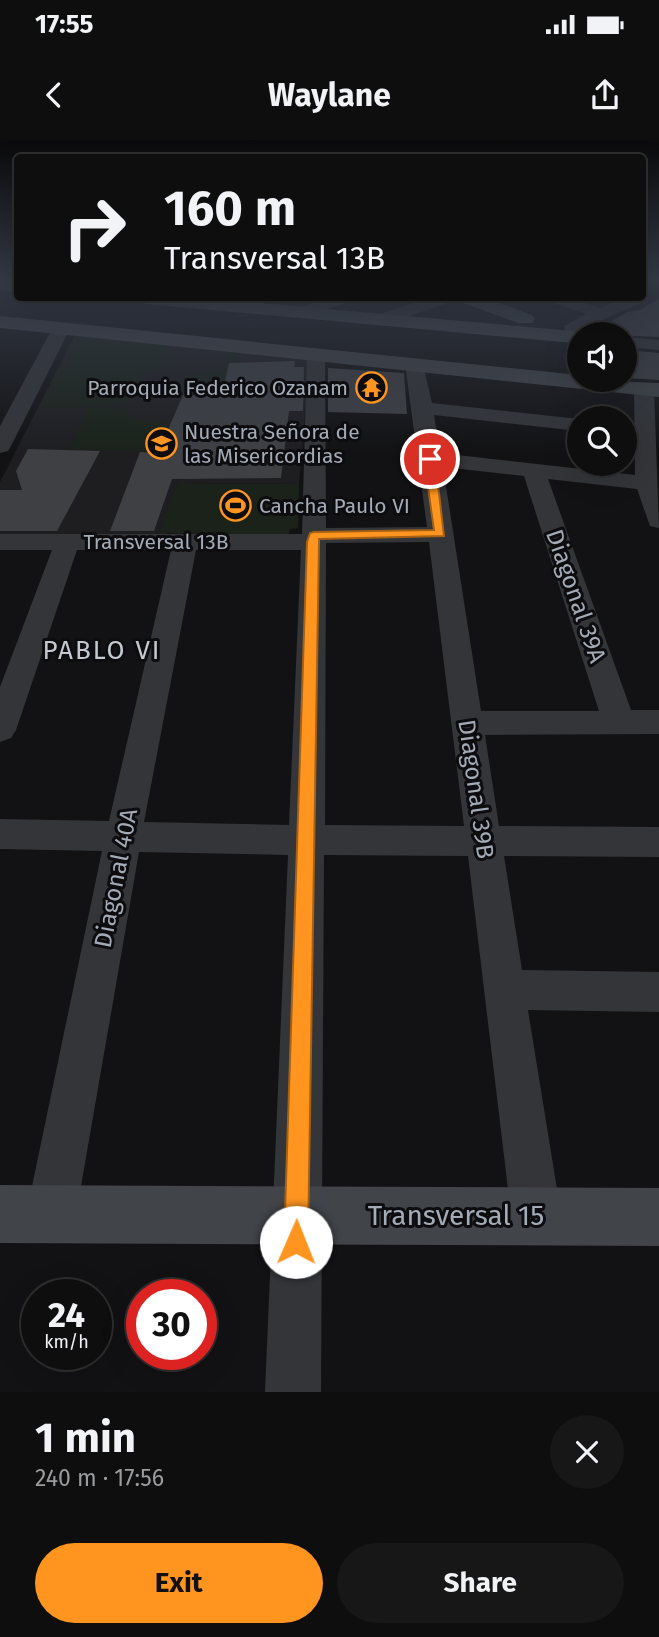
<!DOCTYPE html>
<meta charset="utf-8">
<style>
body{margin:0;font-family:"Fira Sans",sans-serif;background:#171718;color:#f1f3f6;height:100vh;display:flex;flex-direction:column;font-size:26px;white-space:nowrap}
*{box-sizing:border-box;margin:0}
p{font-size:23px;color:#9b9c9e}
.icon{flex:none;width:38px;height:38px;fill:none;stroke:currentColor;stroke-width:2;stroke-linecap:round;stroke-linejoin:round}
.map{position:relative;height:1252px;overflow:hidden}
.details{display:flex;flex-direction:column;background:#0e0e0f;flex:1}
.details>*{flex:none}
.top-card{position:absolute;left:14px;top:14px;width:632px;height:147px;border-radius:7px;box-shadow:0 7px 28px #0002,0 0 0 2px #2e2e2f;background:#0e0e0f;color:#f1f3f6;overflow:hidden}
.controls{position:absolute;left:567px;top:182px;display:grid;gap:14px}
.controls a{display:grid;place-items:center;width:70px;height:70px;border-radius:50%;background:#0e0e0f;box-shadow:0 7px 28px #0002,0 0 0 2px #2e2e2f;font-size:35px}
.speed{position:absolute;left:21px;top:1139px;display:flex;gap:14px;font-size:35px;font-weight:700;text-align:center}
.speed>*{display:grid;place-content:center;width:91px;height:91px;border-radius:50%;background:#0e0e0f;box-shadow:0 7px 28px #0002,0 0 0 2px #2e2e2f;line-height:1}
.speed small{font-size:18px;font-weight:400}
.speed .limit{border:10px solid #d22;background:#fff;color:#111}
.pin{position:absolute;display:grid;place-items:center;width:60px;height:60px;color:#fff;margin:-30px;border:4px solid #fff;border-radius:50%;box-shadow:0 2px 7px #0007}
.me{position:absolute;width:77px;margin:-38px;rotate:1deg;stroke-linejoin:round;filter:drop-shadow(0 0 5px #0008)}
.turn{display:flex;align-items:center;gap:24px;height:147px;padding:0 35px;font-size:32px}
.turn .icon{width:91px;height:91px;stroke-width:2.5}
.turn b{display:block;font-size:49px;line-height:60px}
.round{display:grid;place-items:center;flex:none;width:74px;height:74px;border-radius:37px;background:#171718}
.headline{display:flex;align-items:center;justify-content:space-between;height:119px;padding:0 35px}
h1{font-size:42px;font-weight:700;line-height:52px}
.action{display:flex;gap:14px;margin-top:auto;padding:14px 35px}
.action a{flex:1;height:80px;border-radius:42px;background:#ff951f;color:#111;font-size:28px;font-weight:700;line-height:80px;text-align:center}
.action a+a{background:#171718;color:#f1f3f6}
.status{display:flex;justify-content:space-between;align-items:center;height:49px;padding:0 35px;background:#0e0e0f;direction:ltr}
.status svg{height:19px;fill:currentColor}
header{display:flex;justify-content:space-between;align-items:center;height:91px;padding:0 35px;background:#0e0e0f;font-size:32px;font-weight:700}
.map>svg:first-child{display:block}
.built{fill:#1e1e21}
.green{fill:#1a221a}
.building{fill:#3e4044}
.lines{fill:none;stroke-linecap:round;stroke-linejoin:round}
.street{fill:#333539;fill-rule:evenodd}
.secondary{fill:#414449;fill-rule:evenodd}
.route{fill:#ff951f;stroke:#a66114;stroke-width:2}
.labels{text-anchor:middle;stroke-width:6;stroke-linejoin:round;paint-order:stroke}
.far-poi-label{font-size:21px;fill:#a2abb6;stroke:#0d0d0f;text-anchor:start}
.far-street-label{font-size:21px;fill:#a2abb6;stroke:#0d0d0f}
.street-label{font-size:24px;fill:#a2abb6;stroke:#0d0d0f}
.neighbourhood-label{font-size:26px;letter-spacing:2px;fill:#c4c9d1;stroke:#0d0d0f}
.near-street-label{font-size:28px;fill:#a2abb6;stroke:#0d0d0f}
</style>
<div class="status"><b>17:55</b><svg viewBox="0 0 49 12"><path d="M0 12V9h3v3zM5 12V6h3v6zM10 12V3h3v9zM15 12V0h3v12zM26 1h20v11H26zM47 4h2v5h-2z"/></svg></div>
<header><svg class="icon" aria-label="back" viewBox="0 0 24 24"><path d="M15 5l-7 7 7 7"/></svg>Waylane<svg class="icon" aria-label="share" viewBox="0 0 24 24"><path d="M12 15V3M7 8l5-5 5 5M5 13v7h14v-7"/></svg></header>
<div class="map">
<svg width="659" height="1252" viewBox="0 0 659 1252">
<rect width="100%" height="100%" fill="#121214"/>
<polygon class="built" points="76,193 310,217 299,344 180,343 165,396 0,396 0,342"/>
<g class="green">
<polygon points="75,195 174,205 164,232 144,231 128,264 86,266 81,268 39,267"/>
<polygon points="227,211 237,213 233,223 230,253 181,252 185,236 222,230"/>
<polygon points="87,267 126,269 131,280 165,282 154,312 70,309"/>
<polygon points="180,343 299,344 298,388 290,389 288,396 160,393 175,348 178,348"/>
</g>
<g class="building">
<polygon points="659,159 659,197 589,194 627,172 640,170"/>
<polygon points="625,210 659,213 659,240 625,238"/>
<polygon points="291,221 295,221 294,227 304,227 303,271 289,271 281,338 172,339 154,391 110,391 140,312 158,313 183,255 222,255 229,223"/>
<polygon points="328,228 404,233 407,274 328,272"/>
<polygon points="28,309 100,311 57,391 0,391 0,350 22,350 16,331"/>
</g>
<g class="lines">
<g class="street">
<polygon points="642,154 645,158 643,162 582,189 582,192 586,194 579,194 579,202 567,201 564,186 586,174 551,162 549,158 571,158 600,168 624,158 642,158"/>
<path d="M223,158H248C241,165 223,170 213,168L211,164Z"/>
<polygon points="329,158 352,158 350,162 303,177 294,172 297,168"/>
<polygon points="429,158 452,158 450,162 389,183 383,184 374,179 377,175"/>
<polygon points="61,184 70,189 11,306 8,311 0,313 0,286 52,189"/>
<polygon points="625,197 659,200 659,210 625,207"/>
<path d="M316,208L325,214L326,388L427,387L405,224L407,220L414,218L423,224L432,263L579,279V291L434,275L440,313L635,335L634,248L637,244H651L654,248L659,388L650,386L637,349L548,339L631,570H659V594L485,595L499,686L659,687V717L504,716L522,830L659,832V872L528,870L561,1074L553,1091L536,1099L519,1091L511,1074L468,716L324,715L321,1252H265L288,715L139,712L76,1075L68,1092L51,1100L34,1092L26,1075L102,711L0,709V679L109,681L171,410H77L16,590L11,598L0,602V547L52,410H0V394H302L307,214ZM443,327L524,336L599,571H481ZM429,402L464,686L325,685L326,403ZM196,410H301L289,685L144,682Z"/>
</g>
<g class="secondary">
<polygon points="0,139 18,140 18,152 0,150"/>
<polygon points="138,158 205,158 573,191 581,194 579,194 579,202 573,203 147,164 140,162"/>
<polygon points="459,158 485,158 532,175 535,179 532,183 518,183 461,162"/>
<polygon points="0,176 579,235 579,240 659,243 659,257 0,188"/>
<polygon points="0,1045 659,1048 659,1106 0,1103"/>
</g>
</g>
<linearGradient id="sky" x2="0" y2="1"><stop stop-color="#0a0a0b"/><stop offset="0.44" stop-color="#333945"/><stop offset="1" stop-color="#333945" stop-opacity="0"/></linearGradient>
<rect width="659" height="314" fill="url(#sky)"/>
<polygon class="route" points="430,316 435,319 444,396 319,399 319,402 308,1102 304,1110 296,1114 287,1110 284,1102 307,402 310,393 314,392 434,390 424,319"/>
<defs>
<symbol id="temple-ring" viewBox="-11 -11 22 22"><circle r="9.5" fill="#0d0d0f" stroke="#ff951f" stroke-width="1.5"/><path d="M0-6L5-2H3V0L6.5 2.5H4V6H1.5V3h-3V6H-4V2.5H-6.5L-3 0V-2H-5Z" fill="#ff951f"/></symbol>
<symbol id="school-ring" viewBox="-11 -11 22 22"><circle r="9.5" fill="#0d0d0f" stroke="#ff951f" stroke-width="1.5"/><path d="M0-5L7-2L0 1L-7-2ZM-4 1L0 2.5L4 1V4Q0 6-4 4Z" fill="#ff951f"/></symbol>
<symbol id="stadium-ring" viewBox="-11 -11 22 22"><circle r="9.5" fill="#0d0d0f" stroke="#ff951f" stroke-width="1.5"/><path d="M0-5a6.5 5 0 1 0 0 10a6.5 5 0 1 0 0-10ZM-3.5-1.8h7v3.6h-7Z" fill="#ff951f"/></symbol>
</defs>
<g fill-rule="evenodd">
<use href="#temple-ring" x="354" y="230" width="35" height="35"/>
<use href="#school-ring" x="144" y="286" width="35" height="35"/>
<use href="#stadium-ring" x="218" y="348" width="35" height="35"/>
</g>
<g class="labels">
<g class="far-poi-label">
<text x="348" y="255" text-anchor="end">Parroquia Federico Ozanam</text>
<text x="184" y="299">Nuestra Señora de<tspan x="184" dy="24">las Misericordias</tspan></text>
<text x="259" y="373">Cancha Paulo VI</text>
</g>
<g class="far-street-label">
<text x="156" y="409">Transversal 13B</text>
</g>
<g class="street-label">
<text transform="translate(576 456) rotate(71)" y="8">Diagonal 39A</text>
<text transform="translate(476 649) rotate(82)" y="8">Diagonal 39B</text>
<text transform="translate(116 738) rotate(-79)" y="8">Diagonal 40A</text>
</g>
<g class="neighbourhood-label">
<text x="102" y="519">PABLO VI</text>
</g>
<g class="near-street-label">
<text x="456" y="1085">Transversal 15</text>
</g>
</g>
</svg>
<div class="controls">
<a><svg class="icon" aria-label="sound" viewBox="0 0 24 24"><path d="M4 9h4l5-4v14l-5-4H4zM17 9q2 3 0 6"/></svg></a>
<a><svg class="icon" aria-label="search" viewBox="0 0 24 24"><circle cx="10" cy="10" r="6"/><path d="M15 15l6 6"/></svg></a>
</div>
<div class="speed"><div>24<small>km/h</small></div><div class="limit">30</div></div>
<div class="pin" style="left:430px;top:319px;background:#d93025"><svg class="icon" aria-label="arrive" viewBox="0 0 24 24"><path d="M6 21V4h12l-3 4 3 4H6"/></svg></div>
<svg class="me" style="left:296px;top:1102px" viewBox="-20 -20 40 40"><circle r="19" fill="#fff"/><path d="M0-13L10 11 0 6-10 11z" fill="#ff951f"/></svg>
<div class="top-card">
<div class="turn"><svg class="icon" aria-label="right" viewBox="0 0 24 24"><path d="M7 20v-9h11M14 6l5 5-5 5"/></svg><div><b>160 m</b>Transversal 13B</div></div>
</div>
</div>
<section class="details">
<div class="headline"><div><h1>1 min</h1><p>240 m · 17:56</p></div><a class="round"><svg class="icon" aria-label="close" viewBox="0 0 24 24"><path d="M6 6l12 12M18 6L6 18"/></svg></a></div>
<div class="action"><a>Exit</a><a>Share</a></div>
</section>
